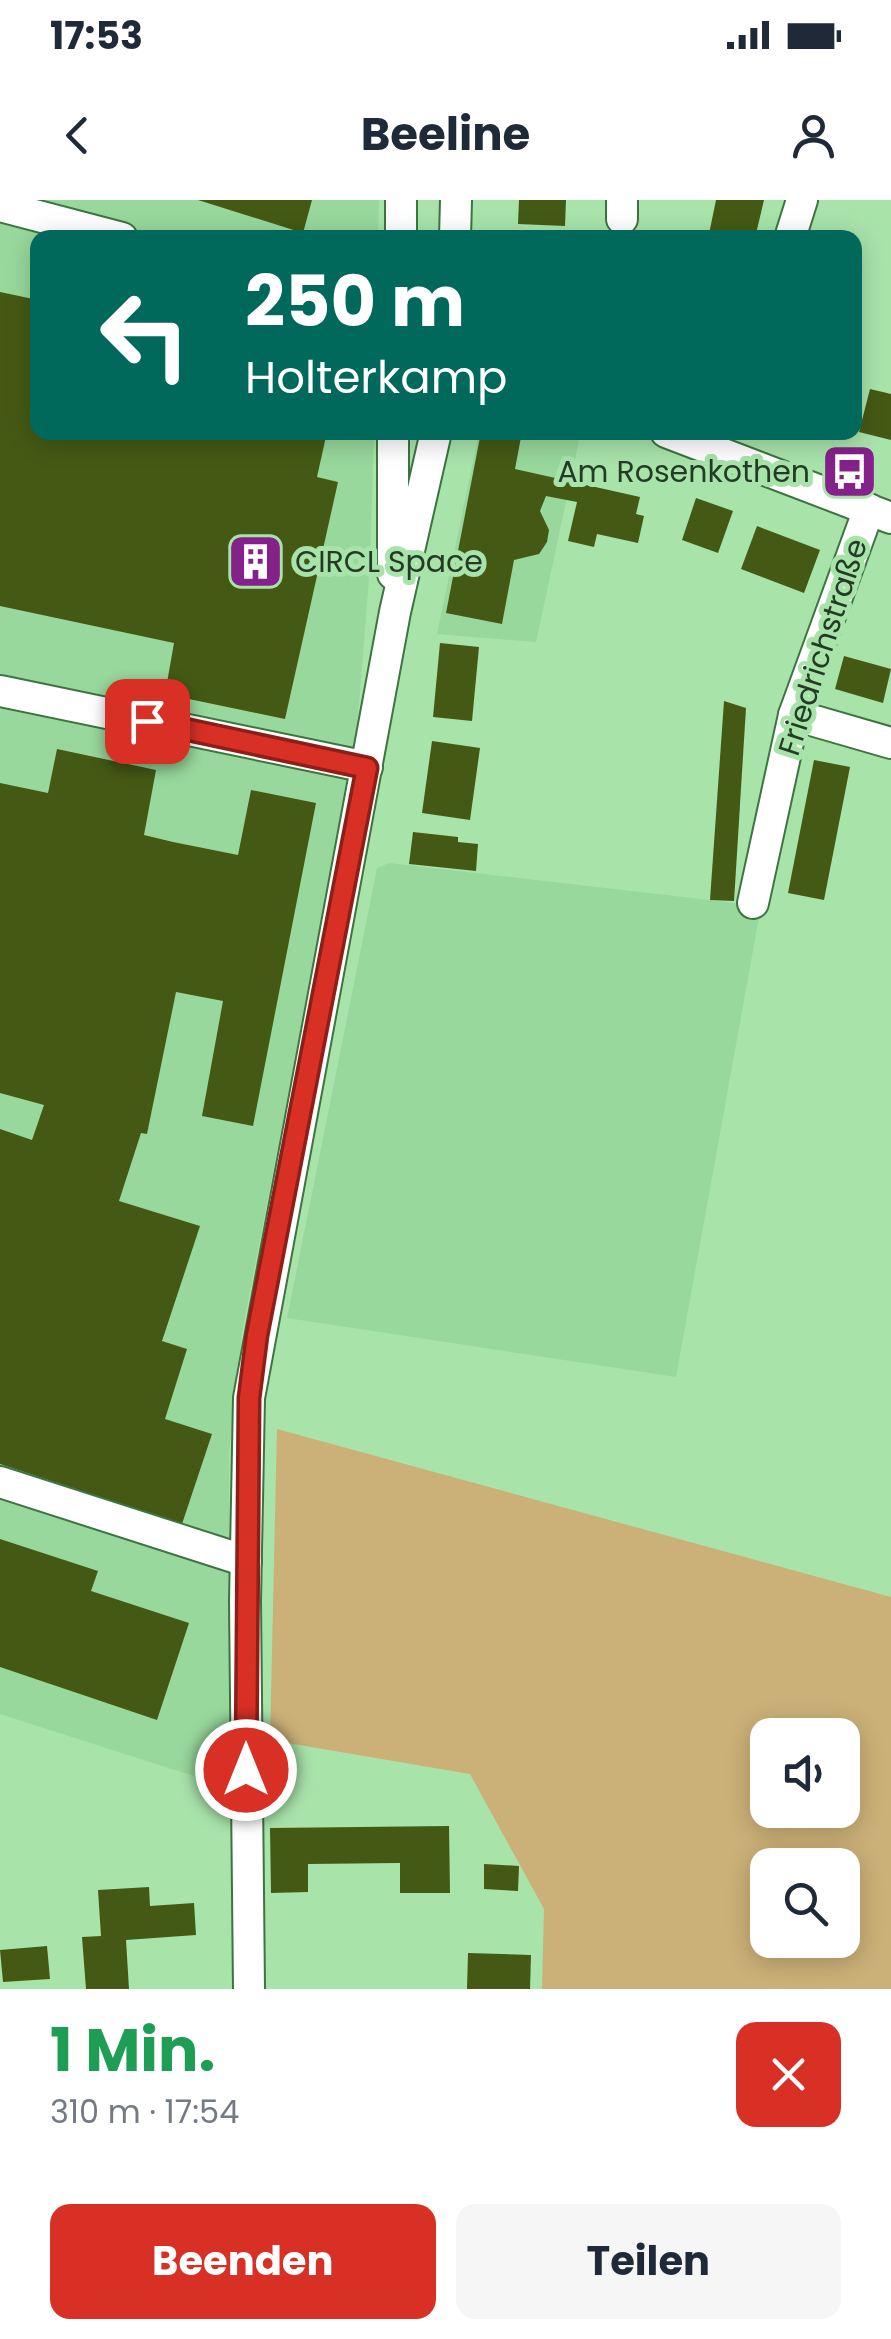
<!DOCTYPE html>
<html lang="de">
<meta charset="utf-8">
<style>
body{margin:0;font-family:Poppins,sans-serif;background:#f6f6f7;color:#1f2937;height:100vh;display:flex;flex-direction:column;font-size:38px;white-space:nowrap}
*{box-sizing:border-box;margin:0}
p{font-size:32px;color:#747a83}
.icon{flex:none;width:55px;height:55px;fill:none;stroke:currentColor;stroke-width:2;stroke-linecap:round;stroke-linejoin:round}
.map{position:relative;height:1789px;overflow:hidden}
.sheet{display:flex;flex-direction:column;background:#fff;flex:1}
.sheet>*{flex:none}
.hud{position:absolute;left:30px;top:30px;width:832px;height:210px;border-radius:20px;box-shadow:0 5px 25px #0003;background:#00695c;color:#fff;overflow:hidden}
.tools{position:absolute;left:750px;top:1518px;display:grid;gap:20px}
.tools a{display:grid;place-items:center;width:110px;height:110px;border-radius:20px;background:#fff;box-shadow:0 5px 25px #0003;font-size:50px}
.pin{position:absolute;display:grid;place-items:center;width:85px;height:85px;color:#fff;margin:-42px;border-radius:20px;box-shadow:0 5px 15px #0006}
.me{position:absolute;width:110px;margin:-55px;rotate:0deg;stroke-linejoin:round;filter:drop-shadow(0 0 8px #0008)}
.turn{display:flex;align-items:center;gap:35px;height:210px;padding:0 50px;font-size:45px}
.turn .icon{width:130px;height:130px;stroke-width:2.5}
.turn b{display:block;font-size:70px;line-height:85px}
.round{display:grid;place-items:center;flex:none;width:105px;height:105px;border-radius:20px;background:#f6f6f7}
.headline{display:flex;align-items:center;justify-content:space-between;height:170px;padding:0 50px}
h1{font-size:60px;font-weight:700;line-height:75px;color:#1e9e55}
.primary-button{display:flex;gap:20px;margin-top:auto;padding:20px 50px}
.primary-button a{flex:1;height:115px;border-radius:20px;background:#d93025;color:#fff;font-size:40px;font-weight:700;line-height:115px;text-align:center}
.primary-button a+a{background:#f6f6f7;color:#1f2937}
.status{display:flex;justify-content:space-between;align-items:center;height:70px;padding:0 50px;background:#fff;direction:ltr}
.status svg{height:28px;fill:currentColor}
header{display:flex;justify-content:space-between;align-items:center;height:130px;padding:0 50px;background:#fff;font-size:45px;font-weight:700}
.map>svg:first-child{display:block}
.built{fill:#98d89c}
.green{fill:#cbb077;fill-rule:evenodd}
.building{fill:#445a14}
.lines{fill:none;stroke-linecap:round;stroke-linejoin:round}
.minor-casing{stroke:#3d7441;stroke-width:34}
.minor{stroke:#fff;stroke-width:30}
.route-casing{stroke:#8d1f18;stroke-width:25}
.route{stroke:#d93025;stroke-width:18}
.labels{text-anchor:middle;stroke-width:10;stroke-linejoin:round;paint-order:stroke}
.poi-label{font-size:30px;fill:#243b25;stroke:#a8e3aa;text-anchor:end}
.street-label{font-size:30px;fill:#243b25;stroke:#a8e3aa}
</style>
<div class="status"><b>17:53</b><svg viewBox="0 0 49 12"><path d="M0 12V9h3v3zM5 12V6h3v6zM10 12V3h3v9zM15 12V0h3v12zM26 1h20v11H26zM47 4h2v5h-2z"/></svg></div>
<header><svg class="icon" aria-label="back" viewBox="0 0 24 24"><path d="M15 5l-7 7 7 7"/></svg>Beeline<svg class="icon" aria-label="person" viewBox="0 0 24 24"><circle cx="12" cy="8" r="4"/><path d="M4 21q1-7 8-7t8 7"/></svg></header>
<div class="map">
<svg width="891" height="1789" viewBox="0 0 891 1789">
<rect width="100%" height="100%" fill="#a8e3aa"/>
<g class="built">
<polygon points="0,0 379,0 378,37 38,38 38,232 374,232 370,366 356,542 242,1133 229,1256 231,1588 0,1514"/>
<polygon points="479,233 559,233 579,241 536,442 437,434"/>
<polygon points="389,663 761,706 676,1177 287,1118 377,668"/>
</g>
<path class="green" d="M277,1229L891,1397V1789H542L544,1709L470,1574L270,1540ZM768,1535H842V1610H768ZM768,1665H842V1740H768Z"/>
<g class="building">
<polygon points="198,0 312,0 303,33"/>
<polygon points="519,0 566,0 565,26 518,24"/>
<polygon points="716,0 764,0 755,38 709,34"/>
<polygon points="0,92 38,100 38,232 327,232 317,277 338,282 285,519 165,494 174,443 0,406"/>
<polygon points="870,189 891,194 891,240 859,232"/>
<polygon points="481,232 522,232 515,269 640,297 636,314 644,316 638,343 597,334 594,347 568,341 577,302 546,296 540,311 549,330 547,342 539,354 514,360 502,424 446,413"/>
<polygon points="696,298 733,311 718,353 682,340"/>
<polygon points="757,326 820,350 804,393 741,369"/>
<polygon points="440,443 479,447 472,521 433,517"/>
<polygon points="844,456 891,469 883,503 835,489"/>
<polygon points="724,501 746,508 734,701 710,700"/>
<polygon points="432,541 480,548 470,620 422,613"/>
<polygon points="57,549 156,570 144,635 173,642 238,655 251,590 316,603 253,926 202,916 223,801 176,792 147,934 141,933 119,1001 200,1026 162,1141 187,1149 165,1219 212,1234 182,1324 0,1264 0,929 32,940 44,905 0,893 0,583 48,593"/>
<polygon points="814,560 850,567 824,700 788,693"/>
<polygon points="413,632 458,637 458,642 478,644 476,671 409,664"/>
<polygon points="0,1339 98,1371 91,1391 189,1423 157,1520 0,1467"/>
<polygon points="449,1626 450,1693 400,1693 400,1663 308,1664 308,1692 271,1693 270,1628"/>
<polygon points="484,1664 519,1666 518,1691 484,1689"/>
<polygon points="149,1687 150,1706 194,1703 196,1735 126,1740 129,1789 86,1789 82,1737 101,1736 98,1690"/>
<polygon points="47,1746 50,1779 3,1782 0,1750"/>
<polygon points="468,1753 531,1755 530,1789 467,1789"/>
</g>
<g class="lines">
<defs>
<g id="minor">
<polyline points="401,0 401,38"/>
<polyline points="622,0 622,19"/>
<polyline points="0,6 122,38"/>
<polyline points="455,38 456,0"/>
<polyline points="790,38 802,0"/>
<polyline points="666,232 891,318"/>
<polyline points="393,374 393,232"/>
<polyline points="0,491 367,567"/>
<polyline points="794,515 891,543"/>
<polyline points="753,703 794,515 869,309"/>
<polyline points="0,1282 246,1361"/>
<polyline points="249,1789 245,1401 249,1198 395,412 436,232"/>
</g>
</defs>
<use href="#minor" class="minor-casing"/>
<use href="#minor" class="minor"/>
</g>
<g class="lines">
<defs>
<polyline id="route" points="147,521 367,568 257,1135 249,1198 246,1570"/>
</defs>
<use href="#route" class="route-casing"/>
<use href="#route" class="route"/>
</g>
<defs>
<symbol id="bus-square" viewBox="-11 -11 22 22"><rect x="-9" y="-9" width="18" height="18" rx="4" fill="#85218a" stroke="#a8e3aa"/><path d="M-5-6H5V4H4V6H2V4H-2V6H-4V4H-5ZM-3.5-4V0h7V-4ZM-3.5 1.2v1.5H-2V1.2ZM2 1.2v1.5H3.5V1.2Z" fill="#fff"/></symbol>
<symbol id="building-square" viewBox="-11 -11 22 22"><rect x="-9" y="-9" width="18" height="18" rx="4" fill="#85218a" stroke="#a8e3aa"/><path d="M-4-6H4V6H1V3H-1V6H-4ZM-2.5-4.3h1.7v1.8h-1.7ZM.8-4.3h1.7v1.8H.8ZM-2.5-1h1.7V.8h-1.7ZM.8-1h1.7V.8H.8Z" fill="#fff"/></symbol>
</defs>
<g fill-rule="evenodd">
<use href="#bus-square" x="818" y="240" width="63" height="63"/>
<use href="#building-square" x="224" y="330" width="63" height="63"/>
</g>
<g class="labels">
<g class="poi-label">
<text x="810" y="282">Am Rosenkothen</text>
<text x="295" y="372" text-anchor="start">CIRCL Space</text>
</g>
<g class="street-label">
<text transform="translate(823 447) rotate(-72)" y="10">Friedrichstraße</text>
</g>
</g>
</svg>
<div class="tools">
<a><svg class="icon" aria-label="sound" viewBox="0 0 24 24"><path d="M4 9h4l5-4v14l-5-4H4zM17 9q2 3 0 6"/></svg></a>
<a><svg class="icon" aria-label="search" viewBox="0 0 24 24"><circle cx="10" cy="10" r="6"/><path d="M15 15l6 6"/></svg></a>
</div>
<div class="pin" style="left:147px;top:521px;background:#d93025"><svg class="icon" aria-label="arrive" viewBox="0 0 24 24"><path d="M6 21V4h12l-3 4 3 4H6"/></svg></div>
<svg class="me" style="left:246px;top:1570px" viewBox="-20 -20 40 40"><circle r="17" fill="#d93025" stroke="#fff" stroke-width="3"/><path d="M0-11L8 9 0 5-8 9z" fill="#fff"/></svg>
<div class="hud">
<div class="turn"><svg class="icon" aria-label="left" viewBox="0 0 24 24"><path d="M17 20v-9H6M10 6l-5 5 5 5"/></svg><div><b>250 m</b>Holterkamp</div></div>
</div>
</div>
<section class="sheet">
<div class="headline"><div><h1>1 Min.</h1><p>310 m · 17:54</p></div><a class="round" style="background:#d93025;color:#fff"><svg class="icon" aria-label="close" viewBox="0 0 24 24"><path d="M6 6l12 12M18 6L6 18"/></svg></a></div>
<div class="primary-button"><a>Beenden</a><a>Teilen</a></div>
</section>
